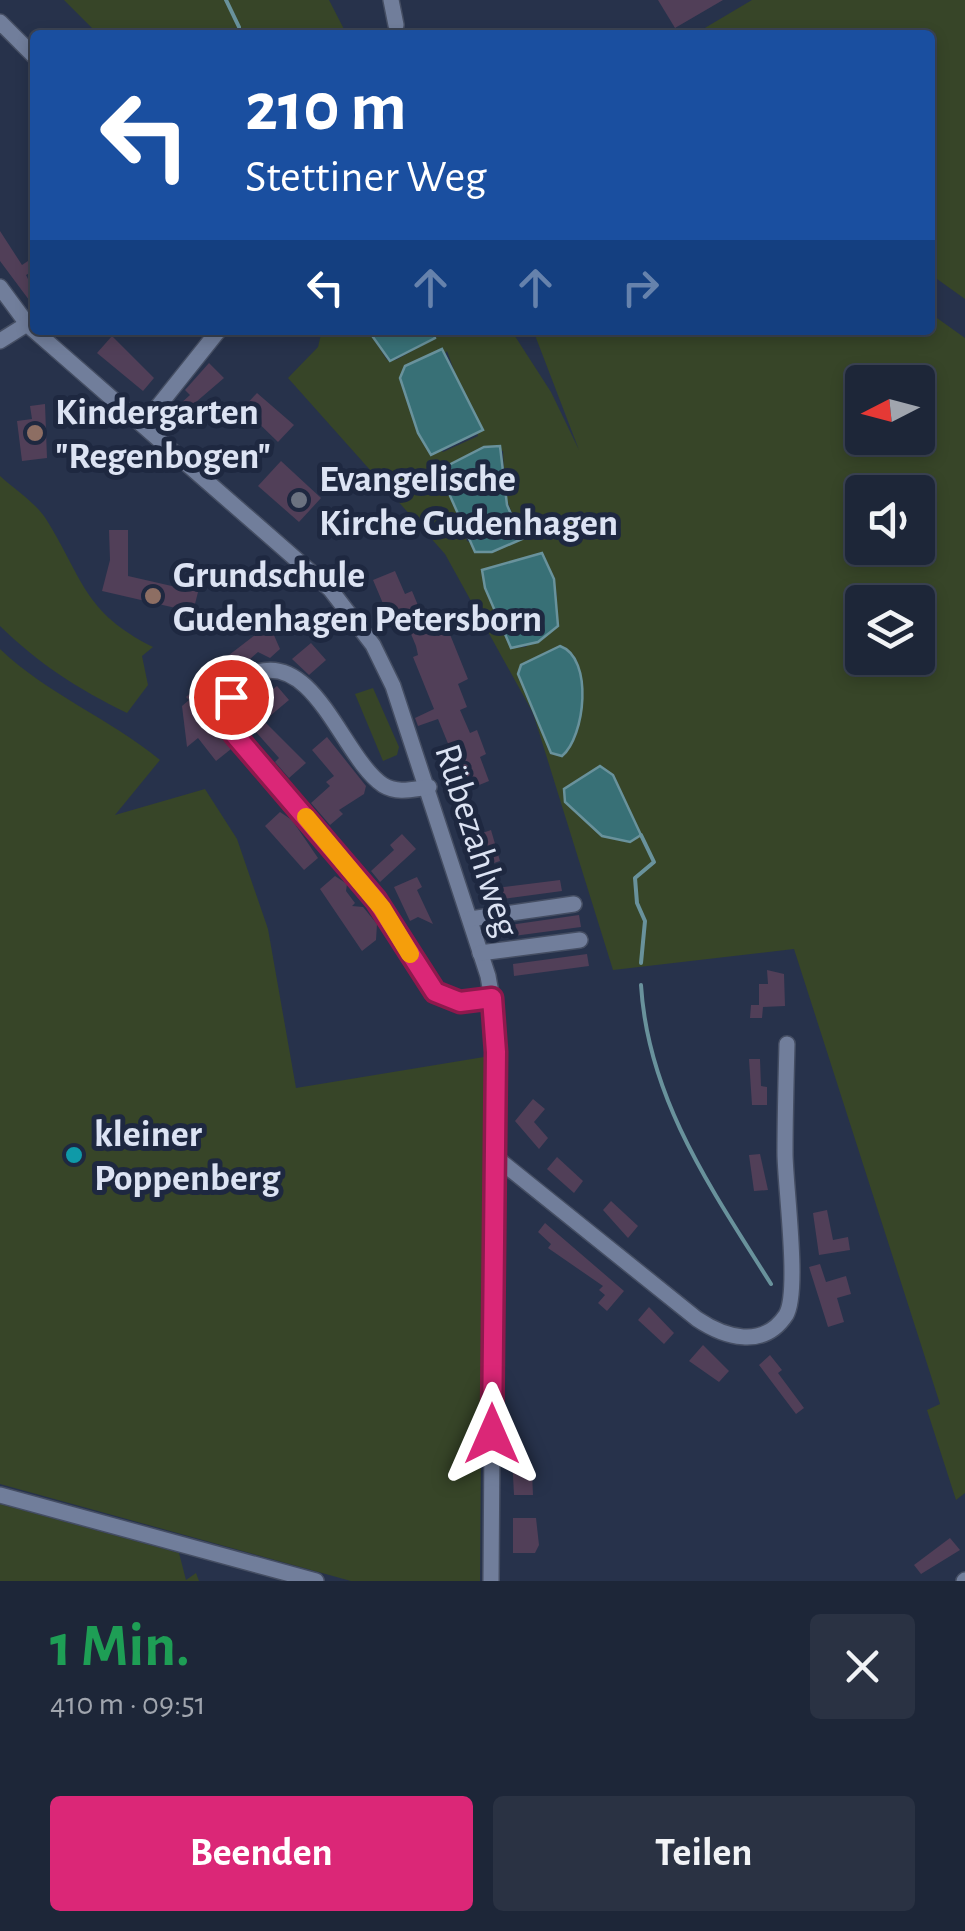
<!DOCTYPE html>
<html lang="de">
<meta charset="utf-8">
<style>
body{margin:0;font-family:"Alegreya Sans",sans-serif;background:#2a3243;color:#f1f3f6;height:100vh;display:flex;flex-direction:column;font-size:38px;white-space:nowrap}
*{box-sizing:border-box;margin:0}
p{font-size:32px;color:#a0a5ae}
.icon{flex:none;width:55px;height:55px;fill:none;stroke:currentColor;stroke-width:2;stroke-linecap:round;stroke-linejoin:round}
.map{position:relative;height:1581px;overflow:hidden}
.details{display:flex;flex-direction:column;background:#1d2638;flex:1}
.details>*{flex:none}
.banner{position:absolute;left:30px;top:30px;width:905px;height:305px;border-radius:10px;box-shadow:0 5px 15px #0003,0 0 0 2px #3b4353;background:#1a4fa0;color:#fff;overflow:hidden}
.needle{width:65px;rotate:264deg}
.buttons{position:absolute;left:845px;top:365px;display:grid;gap:20px}
.buttons a{display:grid;place-items:center;width:90px;height:90px;border-radius:10px;background:#1d2638;box-shadow:0 5px 15px #0003,0 0 0 2px #3b4353;font-size:50px}
.pin{position:absolute;display:grid;place-items:center;width:85px;height:85px;color:#fff;margin:-42px;border:5px solid #fff;border-radius:50%;box-shadow:0 2px 10px #0007}
.me{position:absolute;width:110px;margin:-55px;rotate:0deg;stroke-linejoin:round;filter:drop-shadow(0 0 8px #0008)}
.turn{display:flex;align-items:center;gap:35px;height:210px;padding:0 50px;font-size:45px}
.turn .icon{width:130px;height:130px;stroke-width:2.5}
.turn b{display:block;font-size:70px;line-height:85px}
.lanes{display:flex;align-items:center;height:95px;padding:0 50px;background:#0003;justify-content:center;gap:50px;direction:ltr}
.lanes .off{opacity:.35}
.round{display:grid;place-items:center;flex:none;width:105px;height:105px;border-radius:10px;background:#2a3243}
.head{display:flex;align-items:center;justify-content:space-between;height:170px;padding:0 50px}
h1{font-size:60px;font-weight:600;line-height:75px;color:#1e9e55}
.button{display:flex;gap:20px;margin-top:auto;padding:20px 50px}
.button a{flex:1;height:115px;border-radius:10px;background:#db2777;color:#fff;font-size:40px;font-weight:600;line-height:115px;text-align:center}
.button a+a{background:#2a3243;color:#f1f3f6}
.map>svg:first-child{display:block}
.green{fill:#374528;fill-rule:evenodd}
.water{fill:#387076;stroke:#69929c;stroke-width:2.5}
.lines{fill:none;stroke-linecap:round;stroke-linejoin:round}
.stream{stroke:#69929c;stroke-width:4}
.building{fill:#513f58}
.minor-casing{stroke:#454e63;stroke-width:18}
.minor{stroke:#717e9b;stroke-width:15}
.route-casing{stroke:#8e194d;stroke-width:25}
.route{stroke:#db2777;stroke-width:18}
.slow{stroke:#f59e0b;stroke-width:18}
.education-dot{fill:#8d6e63;stroke:#1e2840;stroke-width:4}
.worship-dot{fill:#6b7280;stroke:#1e2840;stroke-width:4}
.culture-dot{fill:#0f9aa8;stroke:#1e2840;stroke-width:4}
.labels{text-anchor:middle;stroke-width:10;stroke-linejoin:round;paint-order:stroke}
.poi-label{font-size:38px;font-weight:bold;fill:#dce3f3;stroke:#1e2840;text-anchor:start}
.street-label{font-size:38px;fill:#dce3f3;stroke:#1e2840}
</style>
<div class="map">
<svg width="965" height="1581" viewBox="0 0 965 1581">
<rect width="100%" height="100%" fill="#27324b"/>
<g class="green">
<polygon points="64,0 329,0 347,35 99,35"/>
<polygon points="752,0 965,0 965,299 930,274 930,35 693,35"/>
<path d="M930,313L965,338V1493L956,1500L927,1410L940,1404L794,949L613,970L533,713L445,554L288,378L318,347L322,330H368L387,360H396L435,338L433,330H511L551,392L579,450L533,330H930ZM447,351L478,436L443,452L418,433L410,404ZM862,382H918V438H862ZM484,447L503,451L505,495L522,539L492,552L467,541L443,468ZM862,492H918V548H862ZM542,553L557,595L526,647L511,648L482,570ZM862,602H918V658H862ZM600,766L613,775L641,835L630,842L602,836L565,802L564,789Z"/>
<path d="M0,476C14,489 36,503 46,519C83,578 83,612 153,647L142,656L148,685L127,713C78,689 39,664 0,626Z"/>
<path d="M0,649C47,694 109,718 160,760L115,815L205,789L237,839L268,929L296,1088L484,1057L480,1581H351L0,1484Z"/>
<polygon points="373,688 399,747 397,755 383,761 355,694"/>
<polygon points="0,1504 179,1553 186,1580 196,1573 199,1581 0,1581"/>
</g>
<g class="water">
<polygon points="368,330 433,330 435,338 390,361"/>
<polygon points="442,349 483,430 431,455 418,433 400,378 405,366"/>
<polygon points="500,446 507,505 522,539 492,552 475,552 443,480 443,468 484,447"/>
<polygon points="542,553 554,579 558,626 538,642 511,648 485,588 482,570"/>
<path d="M560,646C594,658 585,737 562,756L551,753L518,674L521,665Z"/>
<polygon points="600,766 613,775 641,835 630,842 602,836 565,802 564,789"/>
</g>
<g class="lines">
<g class="stream">
<polyline points="226,0 239,27"/>
<polyline points="641,835 654,862 635,878 637,903 645,921 641,963"/>
<path d="M641,985C648,1099 712,1190 771,1284"/>
</g>
</g>
<g class="building">
<polygon points="658,0 723,0 675,28"/>
<polygon points="0,231 22,265 28,261 33,271 26,275 35,293 35,308 0,261"/>
<polygon points="112,336 154,378 143,391 97,353"/>
<polygon points="209,363 224,378 189,408 196,417 183,429 169,414 190,395 185,390"/>
<polygon points="257,393 294,425 278,442 243,408"/>
<polygon points="45,404 47,458 22,461 17,421 32,419 30,406"/>
<polygon points="281,461 321,498 299,522 258,486"/>
<polygon points="109,530 128,530 128,576 198,592 193,612 102,591 110,560"/>
<polygon points="395,571 405,594 412,591 422,615 428,612 438,636 449,632 468,679 458,684 467,707 460,710 470,733 477,730 486,754 480,757 489,781 467,790 438,719 418,726 415,718 434,709 413,657 418,655 416,646 406,622 399,625 393,610 387,613 373,580"/>
<polygon points="264,628 273,633 280,649 270,658 258,652 212,692 218,699 201,714 231,749 216,761 198,738 187,747 182,706 189,700 186,697 218,668 216,665"/>
<polygon points="311,643 326,660 309,675 292,659"/>
<polygon points="277,686 289,700 264,721 306,763 289,778 275,762 279,758 240,714"/>
<polygon points="327,737 366,786 364,794 339,810 343,814 330,825 311,803 330,786 326,782 334,776 312,750"/>
<polygon points="280,812 292,820 318,858 304,870 265,826"/>
<polygon points="470,821 474,836 491,830 500,861 482,867 473,836 460,840 456,824"/>
<polygon points="402,834 416,849 380,882 371,871 394,850 390,845"/>
<polygon points="335,876 347,884 346,891 355,903 352,906 363,907 377,924 376,940 362,951 320,889"/>
<polygon points="417,877 422,887 417,890 433,924 418,917 410,921 394,887"/>
<polygon points="560,880 562,891 488,901 487,889"/>
<polygon points="579,915 581,927 491,939 488,928"/>
<polygon points="587,954 589,966 514,976 513,964"/>
<polygon points="767,970 784,974 785,1006 763,1007 762,1018 750,1018 751,1005 759,1005 759,984 768,984"/>
<polygon points="749,1059 760,1059 761,1086 767,1087 767,1105 752,1105"/>
<polygon points="533,1099 545,1109 534,1122 548,1138 539,1149 515,1121"/>
<polygon points="760,1154 768,1190 754,1191 749,1155"/>
<polygon points="557,1157 583,1181 574,1193 547,1169"/>
<polygon points="611,1201 638,1226 628,1238 603,1210"/>
<polygon points="827,1210 833,1240 848,1237 850,1250 819,1255 813,1213"/>
<polygon points="545,1223 624,1291 607,1311 598,1303 605,1295 599,1290 603,1286 548,1248 551,1244 538,1232"/>
<polygon points="820,1264 826,1282 846,1276 851,1294 837,1298 844,1322 828,1327 809,1267"/>
<polygon points="649,1307 674,1333 664,1344 638,1320"/>
<polygon points="703,1345 729,1371 719,1382 689,1361"/>
<polygon points="770,1355 782,1370 778,1373 804,1408 796,1414 759,1365"/>
<polygon points="512,1456 525,1456 526,1473 532,1473 533,1495 514,1495"/>
<polygon points="513,1518 536,1518 539,1545 535,1553 513,1553"/>
<polygon points="950,1538 960,1550 921,1574 914,1565"/>
</g>
<g class="lines">
<defs>
<g id="minor">
<polyline points="391,0 396,25"/>
<polyline points="0,22 35,57"/>
<polyline points="0,287 28,325 330,589 373,645 393,686 488,976 495,1016 491,1581"/>
<polyline points="0,341 35,319"/>
<polyline points="144,424 219,330"/>
<path d="M429,787C413,789 398,794 383,785C344,759 316,655 258,672C246,676 236,685 231,697C225,710 229,722 234,735L375,899L435,992L460,1001L493,998"/>
<polyline points="470,919 574,904"/>
<polyline points="480,953 580,940"/>
<path d="M494,1156L697,1319C724,1337 763,1350 786,1315C800,1292 785,1185 785,1153C785,1117 786,1080 787,1044"/>
<polyline points="0,1495 316,1581"/>
<polyline points="964,1581 965,1580"/>
</g>
</defs>
<use href="#minor" class="minor-casing"/>
<use href="#minor" class="minor"/>
</g>
<g class="lines">
<defs>
<polyline id="route" points="231,697 228,712 234,734 376,900 435,992 460,1002 492,998 496,1052 492,1434"/>
</defs>
<use href="#route" class="route-casing"/>
<use href="#route" class="route"/>
<polyline class="slow" points="306,817 382,908 410,954"/>
</g>
<g class="education-dot">
<circle cx="35" cy="433" r="10"/>
<circle cx="153" cy="596" r="10"/>
</g>
<circle class="worship-dot" cx="299" cy="500" r="10"/>
<circle class="culture-dot" cx="74" cy="1155" r="10"/>
<g class="labels">
<g class="poi-label">
<text x="55" y="424">Kindergarten<tspan x="55" dy="44">"Regenbogen"</tspan></text>
<text x="319" y="491">Evangelische<tspan x="319" dy="44">Kirche Gudenhagen</tspan></text>
<text x="173" y="587">Grundschule<tspan x="173" dy="44">Gudenhagen Petersborn</tspan></text>
<text x="94" y="1146">kleiner<tspan x="94" dy="44">Poppenberg</tspan></text>
</g>
<g class="street-label">
<text transform="translate(478 840) rotate(72)" y="13">Rübezahlweg</text>
</g>
</g>
</svg>
<div class="buttons">
<a><svg class="needle" viewBox="-14 -14 28 28"><path d="M0-13l5 13h-10z" fill="#e53935"/><path d="M0 13l5-13h-10z" fill="#a0a5ae"/></svg></a>
<a><svg class="icon" aria-label="sound" viewBox="0 0 24 24"><path d="M4 9h4l5-4v14l-5-4H4zM17 9q2 3 0 6"/></svg></a>
<a><svg class="icon" aria-label="layers" viewBox="0 0 24 24"><path d="M12 4l9 5-9 5-9-5zM3 14l9 5 9-5"/></svg></a>
</div>
<div class="pin" style="left:231px;top:697px;background:#d93025"><svg class="icon" aria-label="arrive" viewBox="0 0 24 24"><path d="M6 21V4h12l-3 4 3 4H6"/></svg></div>
<svg class="me" style="left:492px;top:1434px" viewBox="-20 -20 40 40"><path d="M0-17L14 15 0 8-14 15z" fill="#db2777" stroke="#fff" stroke-width="4"/></svg>
<div class="banner">
<div class="turn"><svg class="icon" aria-label="left" viewBox="0 0 24 24"><path d="M17 20v-9H6M10 6l-5 5 5 5"/></svg><div><b>210 m</b>Stettiner Weg</div></div>
<div class="lanes"><svg class="icon" aria-label="left" viewBox="0 0 24 24"><path d="M17 20v-9H6M10 6l-5 5 5 5"/></svg><svg class="icon off" aria-label="ahead" viewBox="0 0 24 24"><path d="M12 20V5M6 11l6-6 6 6"/></svg><svg class="icon off" aria-label="ahead" viewBox="0 0 24 24"><path d="M12 20V5M6 11l6-6 6 6"/></svg><svg class="icon off" aria-label="right" viewBox="0 0 24 24"><path d="M7 20v-9h11M14 6l5 5-5 5"/></svg></div>
</div>
</div>
<section class="details">
<div class="head"><div><h1>1 Min.</h1><p>410 m · 09:51</p></div><a class="round"><svg class="icon" aria-label="close" viewBox="0 0 24 24"><path d="M6 6l12 12M18 6L6 18"/></svg></a></div>
<div class="button"><a>Beenden</a><a>Teilen</a></div>
</section>
